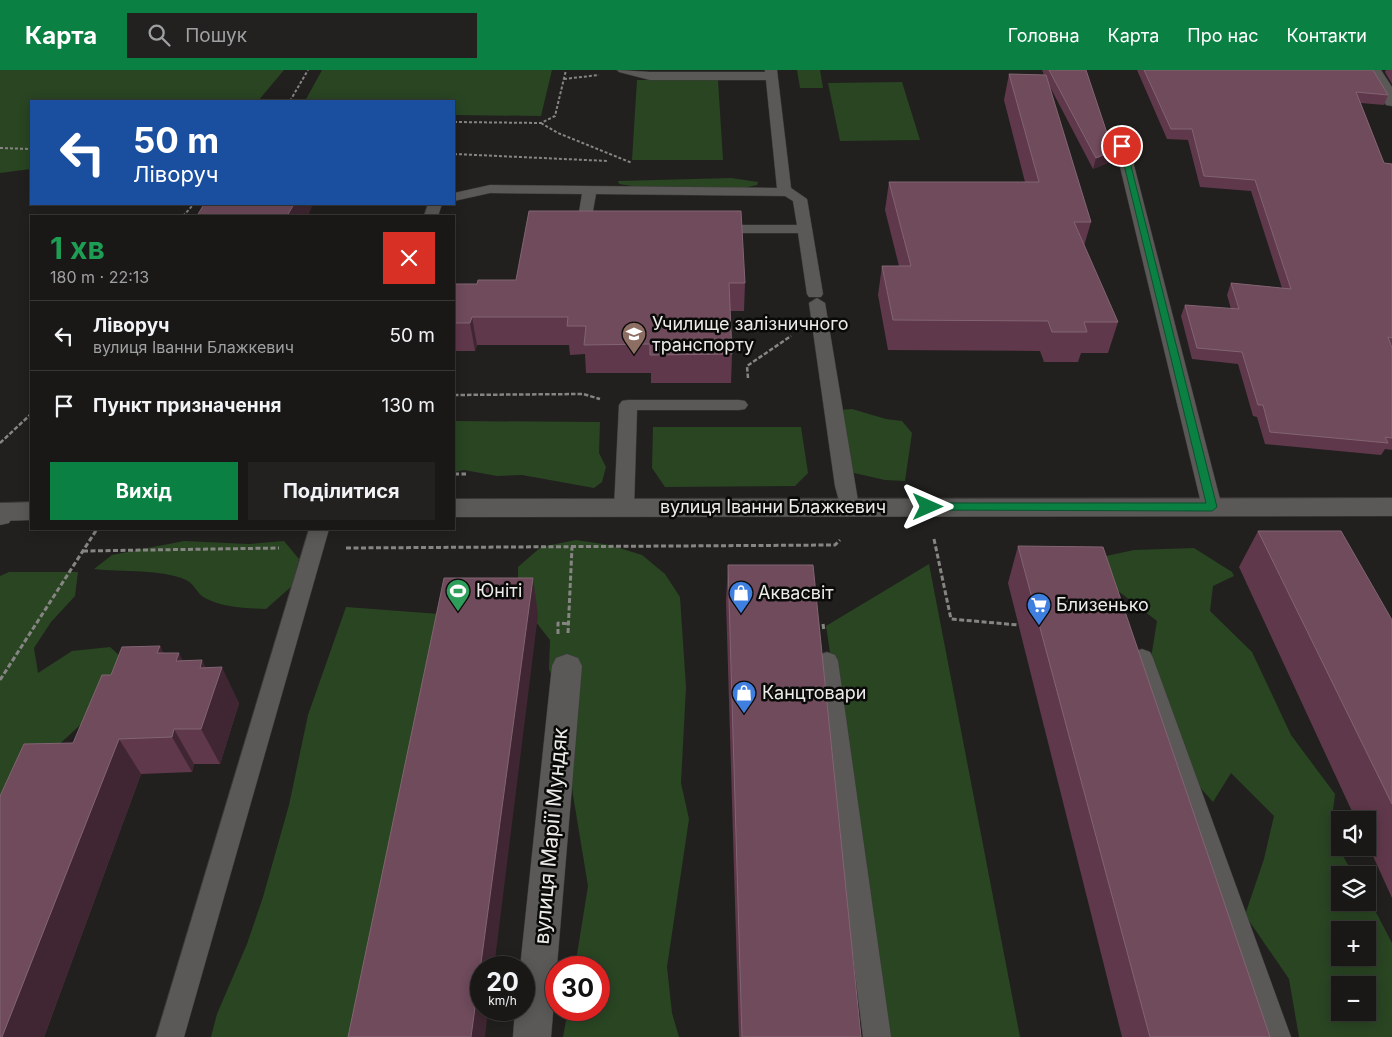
<!DOCTYPE html>
<html lang="uk">
<meta charset="utf-8">
<style>
body{margin:0;font-family:Inter,sans-serif;background:#22211f;color:#f1f3f6;height:100vh;display:flex;flex-direction:column;font-size:19px;white-space:nowrap}
*{box-sizing:border-box;margin:0}
p{font-size:16px;color:#9fa0a1}
.icon{flex:none;width:28px;height:28px;fill:none;stroke:currentColor;stroke-width:2;stroke-linecap:round;stroke-linejoin:round}
.map{position:relative;flex:1;overflow:hidden}
.drawer{position:absolute;left:30px;top:145px;width:425px;height:315px;display:flex;flex-direction:column;background:#191816;border-radius:0px;box-shadow:0 2px 12px #0003,0 0 0 1px #373735}
.drawer>*{flex:none}
.banner{position:absolute;left:30px;top:30px;width:425px;height:105px;border-radius:0px;box-shadow:0 2px 12px #0003,0 0 0 1px #373735;background:#1a4fa0;color:#fff;overflow:hidden}
.fabs{position:absolute;left:1331px;top:741px;display:grid;gap:10px}
.fabs a{display:grid;place-items:center;width:45px;height:45px;border-radius:0px;background:#191816;box-shadow:0 2px 12px #0003,0 0 0 1px #373735;font-size:25px}
.speed{position:absolute;left:470px;top:886px;display:flex;gap:10px;font-size:25px;font-weight:700;text-align:center}
.speed>*{display:grid;place-content:center;width:65px;height:65px;border-radius:50%;background:#191816;box-shadow:0 2px 12px #0003,0 0 0 1px #373735;line-height:1}
.speed small{font-size:12px;font-weight:400}
.speed .limit{border:8px solid #d22;background:#fff;color:#111}
.pin{position:absolute;display:grid;place-items:center;width:42px;height:42px;color:#fff;margin:-21px;border:2px solid #fff;border-radius:50%;box-shadow:0 1px 5px #0007}
.me{position:absolute;width:55px;margin:-28px;rotate:90deg;stroke-linejoin:round;filter:drop-shadow(0 0 4px #0008)}
.turn{display:flex;align-items:center;gap:18px;height:105px;padding:0 20px;font-size:22px}
.turn .icon{width:65px;height:65px;stroke-width:2.5}
.turn b{display:block;font-size:35px;line-height:42px}
.round{display:grid;place-items:center;flex:none;width:52px;height:52px;border-radius:0px;background:#22211f}
.overview{display:flex;align-items:center;justify-content:space-between;height:85px;padding:0 20px}
h1{font-size:30px;font-weight:700;line-height:38px;color:#1e9e55}
.action{display:flex;gap:10px;margin-top:auto;padding:10px 20px}
.action a{flex:1;height:58px;border-radius:0px;background:#0b8043;color:#fff;font-size:20px;font-weight:700;line-height:58px;text-align:center}
.action a+a{background:#22211f;color:#f1f3f6}
ul{padding:0;list-style:none}
li{display:flex;align-items:center;gap:15px;height:70px;padding:0 20px;border-top:1px solid #373735}
li div{flex:1}
li b{display:block;font-size:19px}
li em{font-style:normal}
header{display:flex;align-items:center;gap:30px;box-sizing:border-box;height:70px;padding:0 25px;background:#0b8043;color:#fff}
header strong{font-size:24px}
nav{display:flex;gap:28px;margin-inline-start:auto;font-size:18px}
.search{width:350px;height:45px;background:#22211f;display:flex;align-items:center;gap:12px;box-sizing:border-box;padding:0 18px;border-radius:0px;color:#9fa0a1;font-size:19px}
.map>svg:first-child{display:block}
.green{fill:#294522;fill-rule:evenodd}
.lines{fill:none;stroke-linecap:round;stroke-linejoin:round}
.service-casing{stroke:#3c3c3a;stroke-width:1}
.minor-casing{stroke:#3c3c3a;stroke-width:1}
.tertiary-casing{stroke:#3c3c3a;stroke-width:1}
.path-far2{stroke:#868583;stroke-width:2;stroke-dasharray:3 2;stroke-linecap:butt}
.path-far1{stroke:#868583;stroke-width:2.5;stroke-dasharray:4.5 2;stroke-linecap:butt}
.path{stroke:#868583;stroke-width:3;stroke-dasharray:5 2.5;stroke-linecap:butt}
.service{fill:#5b5957;fill-rule:evenodd}
.minor{fill:#5b5957;fill-rule:evenodd}
.tertiary{fill:#5b5957;fill-rule:evenodd}
.wall{fill:#60384b}
.shaded-wall{fill:#402632}
.building{fill:#6f4b5c;stroke:#826472}
.route{fill:#0b8043;stroke:#07532c}
.labels{text-anchor:middle;stroke-width:5;stroke-linejoin:round;paint-order:stroke}
.poi-label{font-size:18px;fill:#ecebea;stroke:#0a0a09;text-anchor:start}
.street-label{font-size:18px;fill:#ecebea;stroke:#0a0a09}
.near-street-label{font-size:21px;fill:#ecebea;stroke:#0a0a09}
</style>
<header>
<strong>Карта</strong>
<div class="search"><svg class="icon" aria-label="search" viewBox="0 0 24 24"><circle cx="10" cy="10" r="6"/><path d="M15 15l6 6"/></svg>Пошук</div>
<nav><a>Головна</a><a>Карта</a><a>Про нас</a><a>Контакти</a></nav>
</header>
<div class="map">
<svg width="1392" height="967" viewBox="0 0 1392 967">
<rect width="100%" height="100%" fill="#21201e"/>
<g class="green">
<polygon points="0,0 284,0 258,31 31,31 31,99 0,103"/>
<polygon points="322,0 552,0 541,46 454,45 454,31 305,31"/>
<polygon points="797,0 820,0 823,18 800,18"/>
<polygon points="637,10 718,10 723,90 632,90"/>
<polygon points="902,12 920,70 840,71 828,13"/>
<polygon points="731,108 758,112 757,115 743,118 632,116 619,114 618,111"/>
<polygon points="852,339 886,349 902,351 912,363 905,411 885,410 854,403 847,385 840,340"/>
<polygon points="454,351 600,352 599,383 606,397 602,412 594,418 522,405 497,406 464,400 454,402"/>
<polygon points="653,357 801,357 808,403 795,416 665,417 652,398"/>
<polygon points="576,470 610,475 642,485 665,504 680,527 686,617 681,713 689,749 667,897 672,943 679,967 563,967 568,940 599,940 599,898 575,897 588,816 573,725 561,629 549,599 550,570 532,547 518,523 518,497 541,477"/>
<path d="M184,471L249,474L284,471L299,489L292,516L266,539C246,538 223,538 205,528C197,524 194,513 186,510C163,499 121,502 94,499L112,485Z"/>
<path d="M1194,478L1232,502L1234,506L1213,516L1210,541L1252,582L1291,665L1335,724L1330,764L1354,805H1340V832H1368V827L1392,873V967H1299L1289,909L1245,845L1264,789L1274,746L1231,703L1213,732L1187,703L1134,616L1152,582L1157,551L1100,507L1092,489L1134,480ZM1340,860H1368V888H1340ZM1340,915H1368V942H1340Z"/>
<polygon points="929,494 1020,967 888,967 826,556"/>
<polygon points="9,502 78,502 75,526 51,552 34,578 38,603 72,581 110,577 130,595 114,624 53,680 0,767 0,506"/>
<polygon points="346,537 453,545 370,967 211,967 217,944 247,874 263,827 289,735 308,645"/>
</g>
<g class="lines">
<defs>
<g id="service">
<polygon points="617,0 650,2 765,2 765,0 777,0 791,118 807,129 823,224 821,227 809,227 807,224 798,163 714,163 707,159 714,155 797,155 793,131 785,126 596,124 592,146 610,156 603,160 580,151 578,148 582,124 490,123 454,131 454,123 490,115 777,118 766,10 650,10 619,2"/>
<polygon points="1122,72 1129,76 1222,437 1219,442 1212,444 1205,442 1202,437 1115,76"/>
<polygon points="428,134 442,134 438,146 424,146"/>
<polygon points="817,228 825,233 859,437 856,442 849,444 842,442 835,416 809,233"/>
<polygon points="628,330 739,330 745,331 748,335 745,339 739,340 637,340 634,438 631,443 624,445 617,443 614,438 619,335 622,331"/>
<polygon points="309,459 329,459 184,967 156,967"/>
<polygon points="1142,579 1150,582 1153,588 1291,967 1263,967 1131,588 1134,582"/>
<polygon points="827,582 835,585 838,591 891,967 863,967 816,591 819,585"/>
</g>
<g id="minor">
<polygon points="1365,0 1381,0 1392,17 1392,36 1386,35"/>
<polygon points="1392,428 1392,446 454,447 454,429"/>
<polygon points="31,432 31,450 0,451 0,433"/>
<polygon points="567,584 578,588 582,596 551,967 513,967 515,940 524,940 524,898 520,898 552,596 556,588"/>
</g>
<polygon id="tertiary" points="0,433 11,435 15,442 9,453 0,455"/>
</defs>
<use href="#service" class="service-casing"/>
<use href="#minor" class="minor-casing"/>
<use href="#tertiary" class="tertiary-casing"/>
<g class="path-far2">
<polyline points="564,9 599,5"/>
<polyline points="290,31 308,0"/>
<polyline points="454,52 541,53 555,46 566,0"/>
<polyline points="541,53 558,63 632,93"/>
<polyline points="0,78 31,79"/>
<polyline points="454,84 608,91"/>
<polyline points="183,146 194,134"/>
</g>
<g class="path-far1">
<polyline points="748,308 747,296 791,266"/>
<polyline points="454,325 583,324 600,329"/>
<polyline points="0,373 31,344"/>
</g>
<g class="path">
<polyline points="454,404 466,404"/>
<polyline points="934,469 951,549 1018,555"/>
<polyline points="346,478 835,475 840,470"/>
<polyline points="83,481 279,478"/>
<polyline points="823,554 824,561"/>
<polyline points="568,563 572,477"/>
<polyline points="558,564 558,553 569,554"/>
<polyline points="0,610 97,459"/>
</g>
<use href="#service" class="service"/>
<use href="#minor" class="minor"/>
<use href="#tertiary" class="tertiary"/>
</g>
<g class="wall">
<polygon points="1042,0 1086,0 1110,92 1093,99 1048,13 1091,152 1084,176 1118,252 1108,283 1081,283 1078,292 1044,292 1040,281 888,280 878,225 882,196 899,196 885,140 889,112 1025,112 1004,30 1009,4 1044,5"/>
<polygon points="1137,0 1373,0 1388,25 1384,35 1361,33 1384,93 1392,94 1392,380 1385,379 1381,385 1265,374 1257,347 1253,346 1238,294 1192,289 1181,246 1185,235 1231,239 1227,225 1231,213 1282,218 1251,121 1200,117 1188,70 1167,69"/>
<polygon points="1386,0 1392,0 1392,14 1385,2"/>
<polygon points="745,213 744,241 730,241 732,284 731,313 651,313 651,303 586,303 585,284 570,285 569,275 477,275 475,281 454,281 454,214"/>
<polygon points="1258,461 1392,550 1392,828 1368,775 1368,750 1356,750 1239,497"/>
<polygon points="1018,476 1270,967 1122,967 1008,513"/>
<polygon points="728,495 861,967 739,967 726,531"/>
<polygon points="160,576 163,583 183,591 206,598 239,633 220,694 194,694 192,702 141,704 44,967 0,967 73,673 111,605"/>
</g>
<g class="shaded-wall">
<polygon points="1113,81 1110,92 1093,99 1096,88"/>
<polygon points="294,134 313,134 308,146 287,146"/>
<polygon points="472,247 477,275 475,281 470,253"/>
<polygon points="533,508 538,545 494,898 481,898 481,940 488,940 485,967 471,967"/>
<polygon points="160,576 179,612 157,583"/>
<polygon points="179,583 198,619 176,591"/>
<polygon points="202,590 215,616 222,597 239,633 220,694 201,659 200,598"/>
<polygon points="174,659 194,694 192,702 172,667"/>
<polygon points="119,669 141,704 44,967 2,967"/>
</g>
<g class="building">
<polygon points="1049,0 1086,0 1113,81 1096,88"/>
<polygon points="1144,0 1373,0 1388,25 1356,22 1384,93 1392,94 1392,268 1388,267 1392,278 1392,368 1385,367 1388,373 1270,362 1263,335 1258,335 1242,282 1197,278 1185,235 1239,239 1231,213 1291,219 1255,110 1204,106 1192,59 1171,59"/>
<polygon points="1009,4 1046,5 1091,152 1074,152 1118,252 1084,252 1087,262 1052,262 1048,251 893,250 882,196 911,196 889,112 1039,112"/>
<polygon points="204,134 294,134 287,146 197,146"/>
<polygon points="529,141 741,141 745,213 729,213 732,284 650,285 650,274 584,275 586,256 567,256 568,247 472,247 470,253 454,253 454,214 477,214 478,210 516,210"/>
<polygon points="1258,461 1341,461 1392,550 1392,734"/>
<polygon points="1018,476 1103,477 1270,967 1150,967"/>
<polygon points="728,495 813,495 861,967 742,967"/>
<polygon points="444,508 533,508 471,967 348,967"/>
<polygon points="160,576 157,583 179,583 176,591 202,590 200,598 222,597 201,659 174,659 172,667 119,669 2,967 0,967 0,726 24,674 73,673 102,605 111,605 122,577"/>
</g>
<polygon class="route" points="1119,74 1126,76 1217,437 1212,441 925,440 925,434 928,433 1206,433"/>
<defs>
<symbol id="university-pin" viewBox="-11 -11 22 30"><path d="M0 17L-7.5 6A9.5 9.5 0 1 1 7.5 6Z" fill="#8d6e63" stroke="#0a0a09"/><path d="M0-5L7-2L0 1L-7-2ZM-4 1L0 2.5L4 1V4Q0 6-4 4Z" fill="#fff"/></symbol>
<symbol id="stadium-pin" viewBox="-11 -11 22 30"><path d="M0 17L-7.5 6A9.5 9.5 0 1 1 7.5 6Z" fill="#2e9e5b" stroke="#0a0a09"/><path d="M0-5a6.5 5 0 1 0 0 10a6.5 5 0 1 0 0-10ZM-3.5-1.8h7v3.6h-7Z" fill="#fff"/></symbol>
<symbol id="shop-pin" viewBox="-11 -11 22 30"><path d="M0 17L-7.5 6A9.5 9.5 0 1 1 7.5 6Z" fill="#3f7fe0" stroke="#0a0a09"/><path d="M-5-2.5h2.3a2.7 3.5 0 0 1 5.4 0H5L5.5 6h-11ZM-1.5-2.5h3a1.5 2.3 0 0 0-3 0Z" fill="#fff"/></symbol>
<symbol id="supermarket-pin" viewBox="-11 -11 22 30"><path d="M0 17L-7.5 6A9.5 9.5 0 1 1 7.5 6Z" fill="#3f7fe0" stroke="#0a0a09"/><path d="M-6-5.5h2.5l.6 2H6L4.5 2H-2.5L-4.4-4H-6ZM-1.5 3.2a1.3 1.3 0 1 0 .1 0ZM3 3.2a1.3 1.3 0 1 0 .1 0Z" fill="#fff"/></symbol>
</defs>
<g fill-rule="evenodd">
<use href="#university-pin" x="620" y="250" width="28" height="38"/>
<use href="#stadium-pin" x="444" y="507" width="28" height="38"/>
<use href="#shop-pin" x="727" y="509" width="28" height="38"/>
<use href="#supermarket-pin" x="1025" y="521" width="28" height="38"/>
<use href="#shop-pin" x="730" y="609" width="28" height="38"/>
</g>
<g class="labels">
<g class="poi-label">
<text x="652" y="260">Училище залізничного<tspan x="652" dy="21">транспорту</tspan></text>
<text x="476" y="527">Юніті</text>
<text x="758" y="529">Аквасвіт</text>
<text x="1056" y="541">Близенько</text>
<text x="762" y="629">Канцтовари</text>
</g>
<g class="street-label">
<text x="773" y="443">вулиця Іванни Блажкевич</text>
</g>
<g class="near-street-label">
<text transform="translate(551 766) rotate(-85)" y="7">вулиця Марії Мундяк</text>
</g>
</g>
</svg>
<div class="fabs">
<a><svg class="icon" aria-label="sound" viewBox="0 0 24 24"><path d="M4 9h4l5-4v14l-5-4H4zM17 9q2 3 0 6"/></svg></a>
<a><svg class="icon" aria-label="layers" viewBox="0 0 24 24"><path d="M12 4l9 5-9 5-9-5zM3 14l9 5 9-5"/></svg></a>
<a>+</a>
<a>−</a>
</div>
<div class="speed"><div>20<small>km/h</small></div><div class="limit">30</div></div>
<div class="pin" style="left:1122px;top:76px;background:#d93025"><svg class="icon" aria-label="arrive" viewBox="0 0 24 24"><path d="M6 21V4h12l-3 4 3 4H6"/></svg></div>
<svg class="me" style="left:928px;top:437px" viewBox="-20 -20 40 40"><path d="M0-17L14 15 0 8-14 15z" fill="#0b8043" stroke="#fff" stroke-width="4"/></svg>
<div class="banner">
<div class="turn"><svg class="icon" aria-label="left" viewBox="0 0 24 24"><path d="M17 20v-9H6M10 6l-5 5 5 5"/></svg><div><b>50 m</b>Ліворуч</div></div>
</div>
<section class="drawer">
<div class="overview"><div><h1>1 хв</h1><p>180 m · 22:13</p></div><a class="round" style="background:#d93025;color:#fff"><svg class="icon" aria-label="close" viewBox="0 0 24 24"><path d="M6 6l12 12M18 6L6 18"/></svg></a></div>
<ul>
<li><svg class="icon" aria-label="left" viewBox="0 0 24 24"><path d="M17 20v-9H6M10 6l-5 5 5 5"/></svg><div><b>Ліворуч</b><p>вулиця Іванни Блажкевич</p></div><em>50 m</em></li>
<li><svg class="icon" aria-label="arrive" viewBox="0 0 24 24"><path d="M6 21V4h12l-3 4 3 4H6"/></svg><div><b>Пункт призначення</b></div><em>130 m</em></li>
</ul>
<div class="action"><a>Вихід</a><a>Поділитися</a></div>
</section>
</div>
